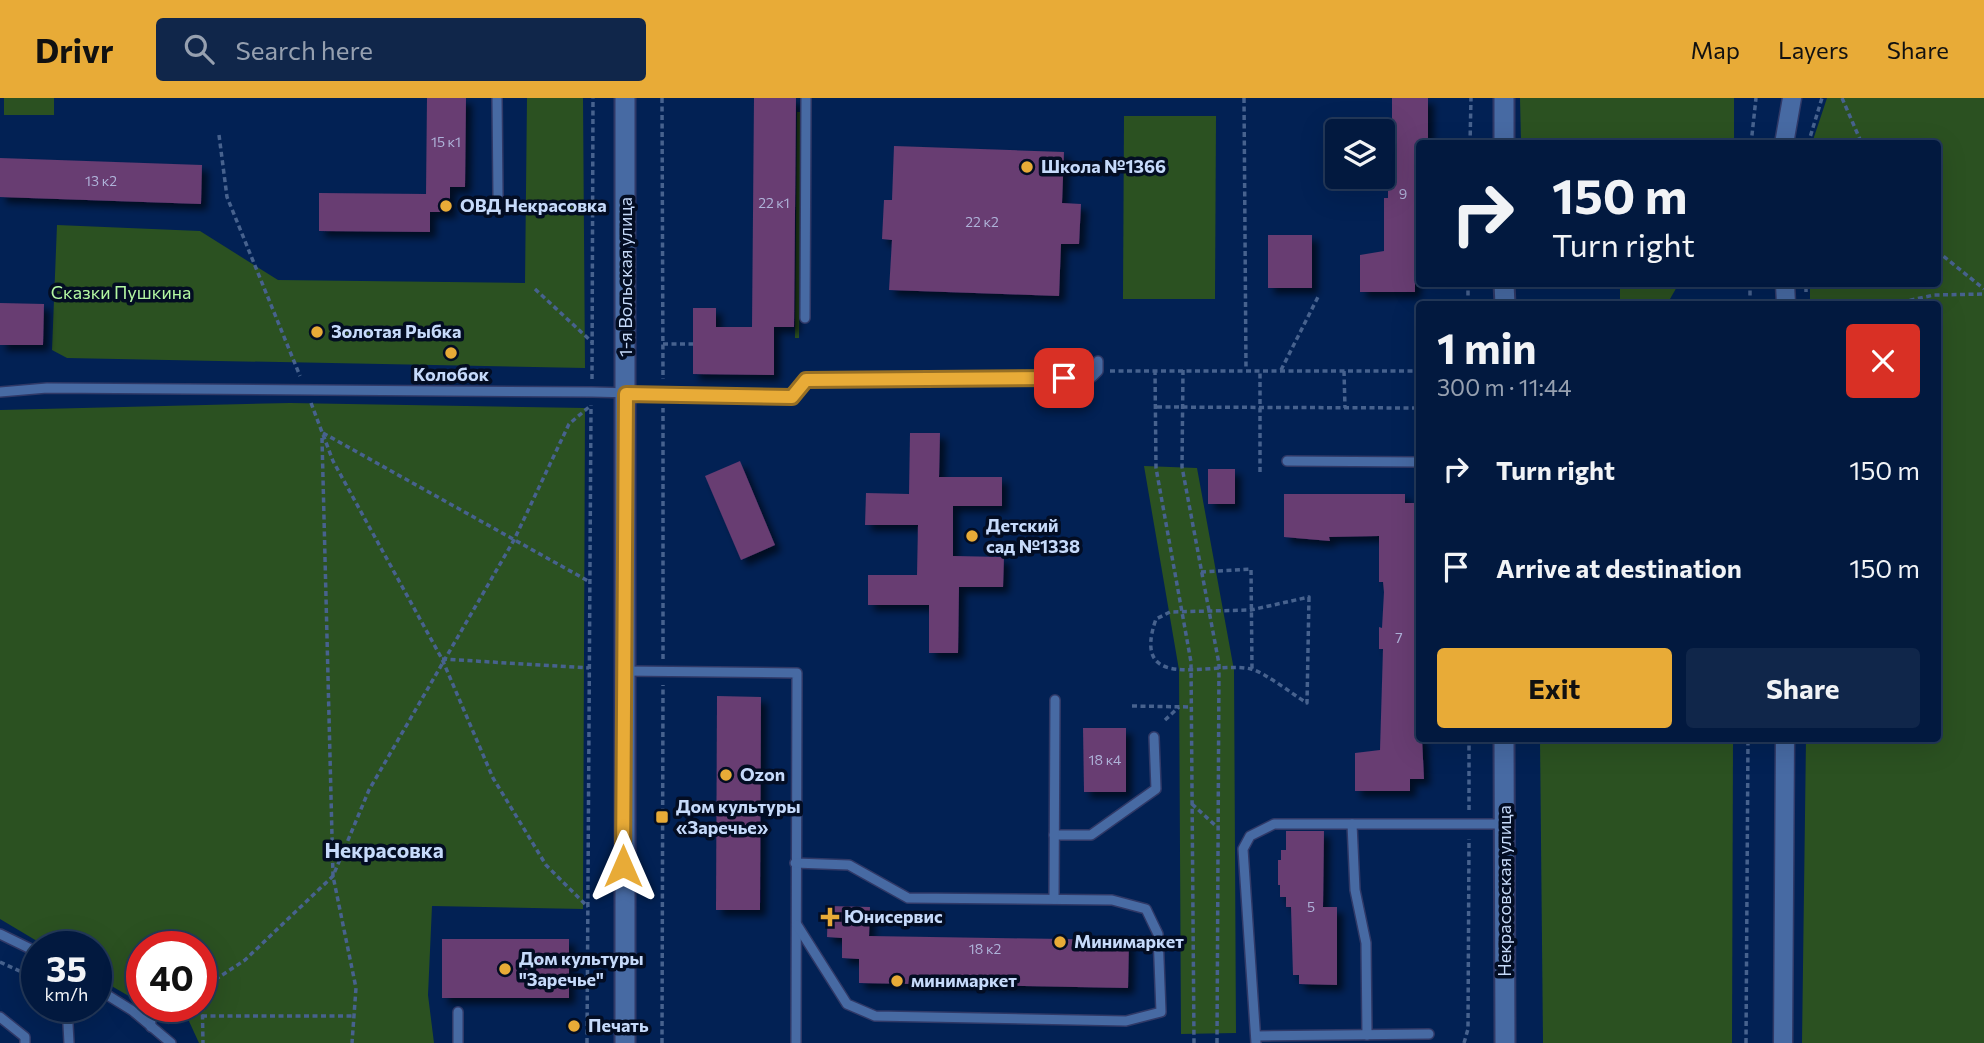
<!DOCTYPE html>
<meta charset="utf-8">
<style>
body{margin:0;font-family:Commissioner,sans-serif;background:#10264a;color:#f1f3f6;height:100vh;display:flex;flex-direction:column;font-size:26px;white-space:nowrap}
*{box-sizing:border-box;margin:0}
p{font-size:23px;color:#96a0b0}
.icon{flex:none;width:38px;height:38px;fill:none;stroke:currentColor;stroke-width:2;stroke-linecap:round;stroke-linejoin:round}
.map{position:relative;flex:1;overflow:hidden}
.side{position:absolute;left:1416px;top:203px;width:525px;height:441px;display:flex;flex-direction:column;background:#02193f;border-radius:7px;box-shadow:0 7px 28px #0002,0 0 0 2px #233859}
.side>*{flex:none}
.guide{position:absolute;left:1416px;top:42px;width:525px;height:147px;border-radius:7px;box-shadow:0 7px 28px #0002,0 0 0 2px #233859;background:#02193f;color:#f1f3f6;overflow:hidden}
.fabs{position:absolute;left:1325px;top:21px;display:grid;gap:14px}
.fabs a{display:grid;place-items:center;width:70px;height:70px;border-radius:7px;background:#02193f;box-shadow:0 7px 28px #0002,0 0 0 2px #233859;font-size:35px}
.speed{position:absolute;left:21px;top:833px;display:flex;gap:14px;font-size:35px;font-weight:700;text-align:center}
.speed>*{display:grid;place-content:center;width:91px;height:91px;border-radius:50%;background:#02193f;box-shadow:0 7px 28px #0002,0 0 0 2px #233859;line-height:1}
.speed small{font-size:18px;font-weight:400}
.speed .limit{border:10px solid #d22;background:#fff;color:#111}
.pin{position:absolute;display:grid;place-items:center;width:60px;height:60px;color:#fff;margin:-30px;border-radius:14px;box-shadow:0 4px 10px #0006}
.me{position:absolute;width:77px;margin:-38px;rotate:0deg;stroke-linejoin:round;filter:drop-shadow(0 0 5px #0008)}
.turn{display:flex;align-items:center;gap:24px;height:147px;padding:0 21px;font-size:32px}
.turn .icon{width:91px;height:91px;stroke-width:2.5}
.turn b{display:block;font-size:49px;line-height:60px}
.round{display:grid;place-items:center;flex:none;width:74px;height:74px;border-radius:7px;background:#10264a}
.summary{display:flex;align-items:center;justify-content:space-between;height:119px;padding:0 21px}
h1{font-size:42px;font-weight:700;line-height:52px}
.cta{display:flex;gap:14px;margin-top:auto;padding:14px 21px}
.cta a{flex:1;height:80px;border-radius:7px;background:#e8ab37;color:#111;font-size:28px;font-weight:700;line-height:80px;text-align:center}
.cta a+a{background:#10264a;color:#f1f3f6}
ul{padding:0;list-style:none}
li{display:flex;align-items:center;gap:21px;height:98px;padding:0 21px}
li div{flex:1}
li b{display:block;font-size:26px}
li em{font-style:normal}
header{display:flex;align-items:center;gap:42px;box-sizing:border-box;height:98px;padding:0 35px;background:#e8ab37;color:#111}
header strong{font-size:33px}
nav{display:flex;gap:38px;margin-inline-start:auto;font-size:24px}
.search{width:490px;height:63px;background:#10264a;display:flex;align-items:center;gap:18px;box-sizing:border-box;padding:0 24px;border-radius:7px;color:#96a0b0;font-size:26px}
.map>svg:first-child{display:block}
.green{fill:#2b5121}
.building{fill:#673c72;filter:url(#shadow)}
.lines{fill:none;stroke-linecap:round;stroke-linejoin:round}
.service-casing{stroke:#303967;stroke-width:12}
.minor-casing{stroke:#303967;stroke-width:21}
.tertiary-casing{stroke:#303967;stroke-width:23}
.path{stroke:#47628e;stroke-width:3.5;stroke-dasharray:5 3.5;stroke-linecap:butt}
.service{stroke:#476aa3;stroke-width:9}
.minor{stroke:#476aa3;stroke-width:18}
.tertiary{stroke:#476aa3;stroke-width:19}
.route-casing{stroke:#976f24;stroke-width:18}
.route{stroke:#e8ab37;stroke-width:12}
.poi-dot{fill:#e8ab37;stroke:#030d23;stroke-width:2.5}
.labels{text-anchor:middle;stroke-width:7;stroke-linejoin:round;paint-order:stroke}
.number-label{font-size:14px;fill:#aeb2d8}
.poi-label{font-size:18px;font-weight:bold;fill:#c6dafa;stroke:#030d23;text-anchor:start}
.street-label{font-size:18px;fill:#c6dafa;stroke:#030d23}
.park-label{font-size:18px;fill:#b3f7a2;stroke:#030d23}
.quarter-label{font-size:21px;font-weight:bold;fill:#c6dafa;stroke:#030d23}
</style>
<header>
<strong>Drivr</strong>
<div class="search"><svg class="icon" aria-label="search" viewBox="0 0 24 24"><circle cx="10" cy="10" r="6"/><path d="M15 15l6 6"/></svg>Search here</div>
<nav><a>Map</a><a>Layers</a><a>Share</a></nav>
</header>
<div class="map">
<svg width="1984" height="945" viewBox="0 0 1984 945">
<defs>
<filter id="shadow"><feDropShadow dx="6" dy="6" stdDeviation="3.5" flood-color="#0009"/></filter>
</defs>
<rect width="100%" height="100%" fill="#022154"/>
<g class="green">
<rect x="4" y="0" width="50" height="17"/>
<polygon points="527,0 583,0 585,270 67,260 52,252 57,127 200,133 278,182 525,185"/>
<polygon points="1520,0 1734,0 1734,45 1521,45"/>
<polygon points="1827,0 1984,0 1984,945 1802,945 1806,641 1937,640 1937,206 1810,206 1810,186 1937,186 1937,46 1812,45"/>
<polygon points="797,14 802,14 799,240 795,240"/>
<polygon points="1124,18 1216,18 1215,201 1123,201"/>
<polygon points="1620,186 1687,186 1678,187 1670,201 1620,206"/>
<polygon points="290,305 585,310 583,811 432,808 428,897 434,945 199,945 182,908 201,908 201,849 142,849 142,901 134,901 96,879 96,849 47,849 0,821 0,312"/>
<polygon points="1144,368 1197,370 1234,572 1236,935 1181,936 1179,572"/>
<polygon points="1540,641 1733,641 1732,945 1543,945"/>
</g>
<g class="building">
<polygon points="427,0 466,0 465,89 450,89 450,114 430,114 430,134 319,133 319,95 426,96"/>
<polygon points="754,0 796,0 794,229 774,229 774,277 693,276 693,210 716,210 716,229 752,229"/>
<polygon points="1392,0 1428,0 1428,46 1419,46 1419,182 1415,182 1415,194 1360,194 1360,157 1384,153 1384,100 1388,100 1388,92 1384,31 1387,31 1387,22 1392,22"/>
<polygon points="894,48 1064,54 1062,105 1081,106 1079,146 1061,146 1059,198 889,192 892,142 882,141 884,102 892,102"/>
<polygon points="0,60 202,67 201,106 0,99"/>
<rect x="1268" y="137" width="44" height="53"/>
<polygon points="0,205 44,206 43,247 0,247"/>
<polygon points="910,335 940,335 939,379 1002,379 1002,408 953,408 953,458 1004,459 1003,489 959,489 958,555 929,555 929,507 868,507 868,477 917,477 918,427 865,427 866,395 909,396"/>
<polygon points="740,363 775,447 741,462 705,378"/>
<rect x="1208" y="371" width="27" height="35"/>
<polygon points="1284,396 1405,396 1405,405 1419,405 1419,640 1422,640 1424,681 1410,681 1410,693 1355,693 1355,655 1380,652 1383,551 1379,551 1379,529 1382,530 1384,494 1383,484 1379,484 1379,438 1329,439 1330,443 1284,439"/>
<polygon points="717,598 761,599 760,812 716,812"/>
<polygon points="1083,630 1126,630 1126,694 1084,694"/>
<polygon points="1286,733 1324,733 1323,809 1337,809 1337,887 1299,886 1299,877 1293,877 1291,809 1286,809 1286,799 1280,799 1280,787 1278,787 1278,762 1281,762 1281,752 1286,752"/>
<polygon points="828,808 870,809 869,838 1129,842 1128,890 859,885 859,861 842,860 842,840 827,839"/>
<rect x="442" y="841" width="127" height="59"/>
</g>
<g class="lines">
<defs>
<g id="service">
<polyline points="497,0 498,97"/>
<polyline points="805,220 806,0"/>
<polyline points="0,294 47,290 592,294 791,299 806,282 1092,279 1098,273 1098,263"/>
<polyline points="1287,363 1419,364"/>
<polyline points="624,573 797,575 796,945"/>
<polyline points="1352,726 1355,792 1366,845 1367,937"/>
<polyline points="1054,737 1091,737 1156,691 1154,639"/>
<polyline points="795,765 849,767 908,800 1112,802 1146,811 1158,836 1161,914 1126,923 875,918 847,906 797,827"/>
<polyline points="1054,801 1055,602"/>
<polyline points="0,836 37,854"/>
<polyline points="96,890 133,913 171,945"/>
<polyline points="67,908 69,945"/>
<polyline points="150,908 151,929"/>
<polyline points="458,914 458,945"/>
<polyline points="0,919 25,939 25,945"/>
<polyline points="1256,938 1429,936"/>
<polyline points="1256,945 1243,751 1250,738 1274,726 1504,726"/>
</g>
<g id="minor">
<polyline points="1784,46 1792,0"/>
<polyline points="1785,186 1786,206"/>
<polyline points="1783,945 1785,640"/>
</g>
<g id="tertiary">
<polyline points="1504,0 1504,46"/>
<polyline points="1504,186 1505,206"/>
<polyline points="1504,640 1505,945"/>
<polyline points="625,945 625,0"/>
</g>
</defs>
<use href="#service" class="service-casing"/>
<use href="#minor" class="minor-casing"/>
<use href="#tertiary" class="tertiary-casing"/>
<g class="path">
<polyline points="662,0 663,281"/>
<polyline points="1244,0 1246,272"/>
<polyline points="1842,0 1862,46"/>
<polyline points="219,37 227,99 300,278"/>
<polyline points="1470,46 1471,0"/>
<polyline points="1751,46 1756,0"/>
<polyline points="1808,46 1822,0"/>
<polyline points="1937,153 1984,191"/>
<polyline points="535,191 593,245"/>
<polyline points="1806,194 1806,186"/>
<polyline points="1468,206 1468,186"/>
<polyline points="1750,206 1750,186"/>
<polyline points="1893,206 1934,197 1984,196"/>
<polyline points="663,246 693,246"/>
<polyline points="1155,272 1156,370 1191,564 1194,945"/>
<polyline points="1183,272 1182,369 1219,566 1217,945"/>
<polyline points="1281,272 1318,199"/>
<polyline points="1110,273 1419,273"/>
<polyline points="1344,273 1345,310"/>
<polyline points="592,281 593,0"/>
<polyline points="311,305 333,363 442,561 493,680 546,767 588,809"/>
<polyline points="1157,309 1419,310"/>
<polyline points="323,335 590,484"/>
<polyline points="322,340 333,778 356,890 352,945"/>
<polyline points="1260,374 1260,272"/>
<polyline points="1201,474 1251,471 1252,571"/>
<path d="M1309,499L1307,605C1292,596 1266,575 1251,571C1213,562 1129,598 1156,521L1170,514L1251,512Z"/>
<polyline points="442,561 589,570"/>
<polyline points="663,561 663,310"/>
<polyline points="1132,608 1191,609"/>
<polyline points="1165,622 1179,609"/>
<polyline points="1192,706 1216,728"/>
<polyline points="1469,712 1469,640"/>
<polyline points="0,864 37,881"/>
<polyline points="201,891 245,862 333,778 369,692 514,442 569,326 589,309"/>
<polyline points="202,891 203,945"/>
<polyline points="202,918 354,918"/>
<polyline points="167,925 183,908"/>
<polyline points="587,945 591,307"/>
<polyline points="662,945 663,587"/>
<polyline points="1464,945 1468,931 1469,741"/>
<polyline points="1746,945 1748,640"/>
</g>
<use href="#service" class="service"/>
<use href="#minor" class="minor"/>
<use href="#tertiary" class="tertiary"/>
</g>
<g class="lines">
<defs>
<polyline id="route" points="623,768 626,296 792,299 806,282 1064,280"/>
</defs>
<use href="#route" class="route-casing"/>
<use href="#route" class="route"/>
</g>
<g class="poi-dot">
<circle cx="1027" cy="69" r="7"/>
<circle cx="446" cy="108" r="7"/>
<circle cx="317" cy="234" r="7"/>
<circle cx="451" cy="255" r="7"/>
<circle cx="972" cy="438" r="7"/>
<circle cx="726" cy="677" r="7"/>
<rect x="655" y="712" width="14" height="14" rx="3.5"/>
<path d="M826.5 808.5h7v7h7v7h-7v7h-7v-7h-7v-7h7z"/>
<circle cx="1060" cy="844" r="7"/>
<circle cx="505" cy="871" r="7"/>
<circle cx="897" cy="883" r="7"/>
<circle cx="574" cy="928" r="7"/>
</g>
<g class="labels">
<g class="number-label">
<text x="446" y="49">15 к1</text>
<text x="101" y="88">13 к2</text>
<text x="1403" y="101">9</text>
<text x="774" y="110">22 к1</text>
<text x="982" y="129">22 к2</text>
<text x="1399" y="545">7</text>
<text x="1105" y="667">18 к4</text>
<text x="1311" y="814">5</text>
<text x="985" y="856">18 к2</text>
</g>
<g class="poi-label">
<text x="1041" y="75">Школа №1366</text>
<text x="460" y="114">ОВД Некрасовка</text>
<text x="331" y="240">Золотая Рыбка</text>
<text x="451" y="283" text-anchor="middle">Колобок</text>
<text x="986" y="434">Детский<tspan x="986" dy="21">сад №1338</tspan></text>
<text x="740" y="683">Ozon</text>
<text x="676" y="715">Дом культуры<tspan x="676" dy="21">«Заречье»</tspan></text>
<text x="844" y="825">Юнисервис</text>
<text x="1074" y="850">Минимаркет</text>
<text x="519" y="867">Дом культуры<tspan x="519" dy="21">"Заречье"</tspan></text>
<text x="911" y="889">минимаркет</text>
<text x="588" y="934">Печать</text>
</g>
<g class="street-label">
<text transform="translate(626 179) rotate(-90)" y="6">1-я Вольская улица</text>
<text transform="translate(1505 793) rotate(-90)" y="6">Некрасовская улица</text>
</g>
<g class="park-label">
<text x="121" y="201">Сказки Пушкина</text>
</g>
<g class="quarter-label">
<text x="384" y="760">Некрасовка</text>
</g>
</g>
</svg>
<div class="fabs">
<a><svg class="icon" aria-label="layers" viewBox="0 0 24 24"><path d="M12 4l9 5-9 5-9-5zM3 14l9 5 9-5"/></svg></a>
</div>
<div class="speed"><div>35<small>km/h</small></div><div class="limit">40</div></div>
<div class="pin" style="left:1064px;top:280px;background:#d93025"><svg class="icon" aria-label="arrive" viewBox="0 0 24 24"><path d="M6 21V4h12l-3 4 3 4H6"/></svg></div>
<svg class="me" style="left:623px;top:768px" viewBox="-20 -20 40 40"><path d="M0-17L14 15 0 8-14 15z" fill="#e8ab37" stroke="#fff" stroke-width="4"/></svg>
<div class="guide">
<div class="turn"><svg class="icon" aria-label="right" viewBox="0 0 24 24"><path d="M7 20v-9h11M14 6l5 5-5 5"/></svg><div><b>150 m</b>Turn right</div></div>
</div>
<section class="side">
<div class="summary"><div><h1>1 min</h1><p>300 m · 11:44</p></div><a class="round" style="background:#d93025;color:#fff"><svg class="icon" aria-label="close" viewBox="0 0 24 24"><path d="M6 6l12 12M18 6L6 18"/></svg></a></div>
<ul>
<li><svg class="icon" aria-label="right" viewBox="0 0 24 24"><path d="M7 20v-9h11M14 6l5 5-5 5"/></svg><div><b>Turn right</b></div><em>150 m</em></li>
<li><svg class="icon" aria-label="arrive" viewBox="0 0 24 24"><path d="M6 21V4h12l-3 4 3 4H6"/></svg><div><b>Arrive at destination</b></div><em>150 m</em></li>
</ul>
<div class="cta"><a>Exit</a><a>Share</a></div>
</section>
</div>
